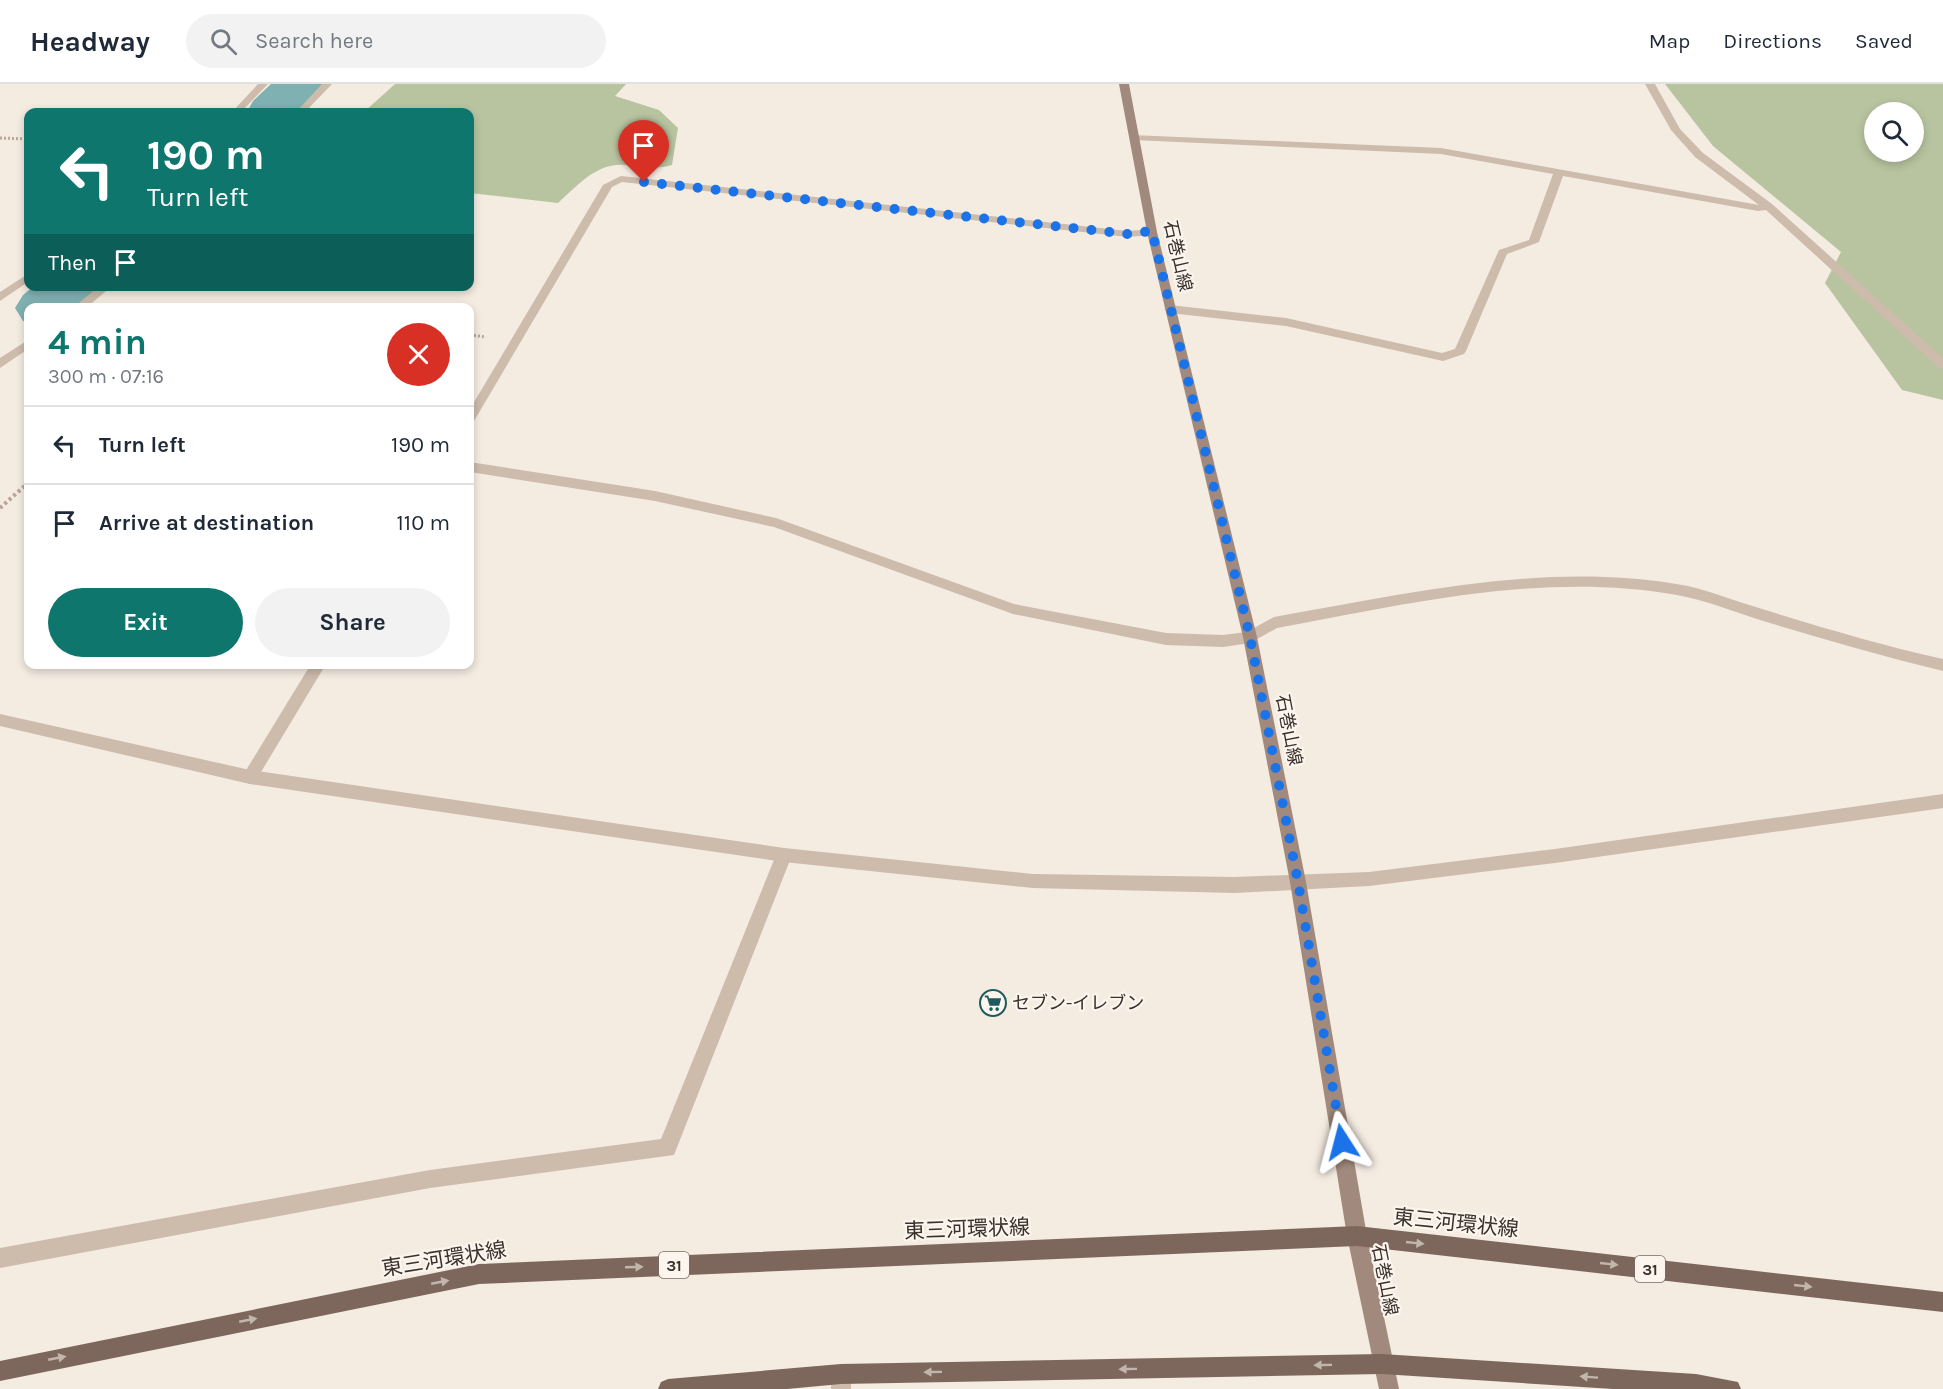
<!DOCTYPE html>
<meta charset="utf-8">
<style>
body{margin:0;font-family:Karla,"Noto Sans JP",sans-serif;background:#f2f2f3;color:#1f2937;height:100vh;display:flex;flex-direction:column;font-size:22px;white-space:nowrap}
*{box-sizing:border-box;margin:0}
p{font-size:20px;color:#747a83}
.icon{flex:none;width:33px;height:33px;fill:none;stroke:currentColor;stroke-width:2;stroke-linecap:round;stroke-linejoin:round}
.map{position:relative;flex:1;overflow:hidden}
.sheet{position:absolute;left:24px;top:219px;width:450px;height:366px;display:flex;flex-direction:column;background:#fff;border-radius:12px;box-shadow:0 3px 9px #0003}
.sheet>*{flex:none}
.guide{position:absolute;left:24px;top:24px;width:450px;height:183px;border-radius:12px;box-shadow:0 3px 9px #0003;background:#0f766e;color:#fff;overflow:hidden}
.controls{position:absolute;left:1864px;top:18px;display:grid;gap:12px}
.controls a{display:grid;place-items:center;width:60px;height:60px;border-radius:50%;background:#fff;box-shadow:0 3px 9px #0003;font-size:30px}
.pin{position:absolute;display:grid;place-items:center;width:51px;height:51px;color:#fff;margin:-62px -26px;border-radius:50% 50% 50% 0;rotate:-45deg;box-shadow:0 0 6px #0007}
.pin .icon{rotate:45deg}
.me{position:absolute;width:66px;margin:-33px;rotate:351deg;stroke-linejoin:round;filter:drop-shadow(0 0 4px #0008)}
.turn{display:flex;align-items:center;gap:21px;height:126px;padding:0 24px;font-size:27px}
.turn .icon{width:78px;height:78px;stroke-width:2.5}
.turn b{display:block;font-size:42px;line-height:51px}
.then{display:flex;align-items:center;height:57px;padding:0 24px;background:#0003;gap:12px;font-size:22px}
.round{display:grid;place-items:center;flex:none;width:63px;height:63px;border-radius:32px;background:#f2f2f3}
.overview{display:flex;align-items:center;justify-content:space-between;height:102px;padding:0 24px}
h1{font-size:36px;font-weight:700;line-height:45px;color:#0f766e}
.cta{display:flex;gap:12px;margin-top:auto;padding:12px 24px}
.cta a{flex:1;height:69px;border-radius:36px;background:#0f766e;color:#fff;font-size:24px;font-weight:700;line-height:69px;text-align:center}
.cta a+a{background:#f2f2f3;color:#1f2937}
ul{padding:0;list-style:none}
li{display:flex;align-items:center;gap:18px;height:78px;padding:0 24px;border-top:2px solid #e0e1e3}
li div{flex:1}
li b{display:block;font-size:22px}
li em{font-style:normal}
header{display:flex;align-items:center;gap:36px;box-sizing:border-box;height:84px;padding:0 30px;background:#fff;border-bottom:2px solid #e0e1e3}
header strong{font-size:28px}
nav{display:flex;gap:33px;margin-inline-start:auto;font-size:21px}
.search{width:420px;height:54px;background:#f2f2f3;display:flex;align-items:center;gap:15px;box-sizing:border-box;padding:0 21px;border-radius:33px;color:#747a83;font-size:22px}
.map>svg:first-child{display:block}
.green{fill:#b8c4a0;fill-rule:evenodd}
.lines{fill:none;stroke-linecap:round;stroke-linejoin:round}
.river{fill:#7fb0b2;fill-rule:evenodd}
.path-far1{stroke:#b9a596;stroke-width:3;stroke-dasharray:2 2;stroke-linecap:butt}
.path{stroke:#b9a596;stroke-width:4;stroke-dasharray:3 3;stroke-linecap:butt}
.minor{fill:#cdbbac;fill-rule:evenodd}
.tertiary{fill:#cdbbac;fill-rule:evenodd}
.secondary{fill:#a18a7d;fill-rule:evenodd}
.primary{fill:#7d675c;fill-rule:evenodd}
.oneway{fill:#c2b5ac}
.route{stroke:#1a73e8;stroke-width:10;stroke-dasharray:0 18}
.labels{text-anchor:middle;stroke-width:4.5;stroke-linejoin:round;paint-order:stroke}
.shield{fill:#fbf5ee;stroke:#756b66;stroke-width:1.5}
.shield-label{font-size:16px;font-weight:bold;fill:#3b302b}
.street-label{font-size:18px;fill:#3b302b;stroke:#fbf5ee}
.poi-label{font-size:18px;fill:#3b302b;stroke:#fbf5ee;text-anchor:start}
.near-street-label{font-size:21px;fill:#3b302b;stroke:#fbf5ee}
</style>
<header>
<strong>Headway</strong>
<div class="search"><svg class="icon" aria-label="search" viewBox="0 0 24 24"><circle cx="10" cy="10" r="6"/><path d="M15 15l6 6"/></svg>Search here</div>
<nav><a>Map</a><a>Directions</a><a>Saved</a></nav>
</header>
<div class="map">
<svg width="1943" height="1305" viewBox="0 0 1943 1305">
<rect width="100%" height="100%" fill="#f4ebe1"/>
<g class="green">
<path d="M395,0H626L615,12L659,26L678,44L672,81C656,86 643,83 626,81C597,78 578,101 558,119L470,109V28H364Z"/>
<path d="M1665,0H1943V316L1902,306L1825,199L1841,168L1713,62ZM1875,28H1914V68H1875Z"/>
</g>
<g class="lines">
<g class="river">
<polygon points="271,0 323,0 298,28 247,28 253,17"/>
<polygon points="34,202 100,202 92,215 82,224 28,224 28,239 23,237 15,224 23,211"/>
</g>
<g class="path-far1">
<polyline points="0,54 28,55"/>
<polyline points="235,224 243,224"/>
<polyline points="470,251 486,253"/>
</g>
<polyline class="path" points="0,424 28,399"/>
<g class="minor">
<polygon points="258,0 268,0 241,28 232,28"/>
<polygon points="322,0 332,0 305,28 296,28"/>
<polygon points="1645,0 1655,0 1680,45 1703,69 1772,120 1943,274 1943,285 1939,284 1766,126 1758,127 1563,92 1539,158 1507,170 1466,267 1464,270 1443,277 1286,242 1170,229 1164,225 1170,221 1286,234 1442,269 1455,265 1499,166 1529,156 1553,90 1441,70 1134,56 1129,53 1131,51 1441,64 1759,121 1695,73 1671,46"/>
<polygon points="621,92 1128,147 1152,145 1157,148 1152,151 1128,153 622,98 612,103 474,337 470,338 470,325 603,101"/>
<polygon points="28,190 28,198 0,217 0,208"/>
<polygon points="99,202 112,202 86,224 73,224"/>
<polygon points="28,256 28,265 0,284 0,274"/>
<path d="M470,378L655,407L776,434L1014,520L1166,549L1223,551L1247,548L1274,533C1406,510 1541,478 1676,500C1704,504 1731,516 1759,524C1820,543 1881,561 1943,575V587C1881,572 1820,554 1760,536C1732,527 1705,516 1677,511C1544,487 1408,520 1277,544L1250,559L1223,563L1166,561L1013,530L774,443L655,417L470,388Z"/>
<polygon points="311,580 326,580 255,698 250,700 245,698 242,693 245,688"/>
<polygon points="784,764 790,766 792,771 674,1071 430,1104 0,1184 0,1164 430,1086 661,1055 776,771 778,766"/>
<polygon points="841,1280 848,1283 851,1290 851,1305 831,1305 831,1290 834,1283"/>
</g>
<polygon class="tertiary" points="0,630 250,686 784,764 1033,790 1235,793 1369,788 1555,765 1943,710 1943,724 1555,779 1369,802 1235,809 1033,804 784,778 250,700 0,642"/>
<polygon class="secondary" points="1119,0 1129,0 1157,148 1257,553 1306,798 1367,1152 1399,1305 1379,1305 1347,1152 1290,798 1243,553 1147,148"/>
<g class="primary">
<polygon points="1357,1142 1943,1208 1943,1228 1357,1162 479,1200 0,1297 0,1277 479,1180"/>
<polygon points="1382,1270 1696,1290 1738,1298 1741,1305 1613,1305 1382,1290 841,1300 787,1305 658,1305 661,1298 668,1295 841,1280"/>
</g>
</g>
<defs><path id="oneway-solid" d="M-6-.8H1V-3.2L6.5 0L1 3.2V.8H-6Z" transform="scale(1.5)"/></defs>
<g class="oneway">
<use href="#oneway-solid" transform="translate(1415 1159) rotate(6)"/>
<use href="#oneway-solid" transform="translate(1609 1180) rotate(6)"/>
<use href="#oneway-solid" transform="translate(634 1183) rotate(-2)"/>
<use href="#oneway-solid" transform="translate(440 1198) rotate(-11)"/>
<use href="#oneway-solid" transform="translate(1803 1202) rotate(6)"/>
<use href="#oneway-solid" transform="translate(248 1236) rotate(-11)"/>
<use href="#oneway-solid" transform="translate(57 1274) rotate(-11)"/>
<use href="#oneway-solid" transform="translate(1323 1281) rotate(179)"/>
<use href="#oneway-solid" transform="translate(1128 1285) rotate(179)"/>
<use href="#oneway-solid" transform="translate(933 1288) rotate(179)"/>
<use href="#oneway-solid" transform="translate(1589 1293) rotate(-176)"/>
</g>
<g class="lines">
<polyline class="route" points="644,98 1128,150 1152,147 1250,553 1298,798 1342,1058"/>
</g>
<defs>
<symbol id="supermarket-ring" viewBox="-11 -11 22 22"><circle r="9.5" fill="#fbf5ee" stroke="#1f5a5e" stroke-width="1.5"/><path d="M-6-5.5h2.5l.6 2H6L4.5 2H-2.5L-4.4-4H-6ZM-1.5 3.2a1.3 1.3 0 1 0 .1 0ZM3 3.2a1.3 1.3 0 1 0 .1 0Z" fill="#1f5a5e"/></symbol>
</defs>
<g fill-rule="evenodd">
<use href="#supermarket-ring" x="978" y="904" width="30" height="30"/>
</g>
<g class="labels">
<g class="shield">
<rect x="659" y="1168" width="30" height="26" rx="4.5"/>
<rect x="1635" y="1172" width="30" height="26" rx="4.5"/>
</g>
<g class="shield-label">
<text x="674" y="1187">31</text>
<text x="1650" y="1191">31</text>
</g>
<g class="street-label">
<text transform="translate(1178 172) rotate(77)" y="6">石巻山線</text>
<text transform="translate(1289 646) rotate(79)" y="6">石巻山線</text>
<text transform="translate(1385 1196) rotate(79)" y="6">石巻山線</text>
</g>
<g class="poi-label">
<text x="1012" y="925">セブン-イレブン</text>
</g>
<g class="near-street-label">
<text transform="translate(1456 1139) rotate(6)" y="7">東三河環状線</text>
<text transform="translate(967 1145) rotate(-2)" y="7">東三河環状線</text>
<text transform="translate(444 1175) rotate(-9)" y="7">東三河環状線</text>
</g>
</g>
</svg>
<div class="controls">
<a><svg class="icon" aria-label="search" viewBox="0 0 24 24"><circle cx="10" cy="10" r="6"/><path d="M15 15l6 6"/></svg></a>
</div>
<div class="pin" style="left:644px;top:98px;background:#d93025"><svg class="icon" aria-label="arrive" viewBox="0 0 24 24"><path d="M6 21V4h12l-3 4 3 4H6"/></svg></div>
<svg class="me" style="left:1342px;top:1058px" viewBox="-20 -20 40 40"><path d="M0-17L14 15 0 8-14 15z" fill="#1a73e8" stroke="#fff" stroke-width="4"/></svg>
<div class="guide">
<div class="turn"><svg class="icon" aria-label="left" viewBox="0 0 24 24"><path d="M17 20v-9H6M10 6l-5 5 5 5"/></svg><div><b>190 m</b>Turn left</div></div>
<div class="then">Then<svg class="icon" aria-label="arrive" viewBox="0 0 24 24"><path d="M6 21V4h12l-3 4 3 4H6"/></svg></div>
</div>
<section class="sheet">
<div class="overview"><div><h1>4 min</h1><p>300 m · 07:16</p></div><a class="round" style="background:#d93025;color:#fff"><svg class="icon" aria-label="close" viewBox="0 0 24 24"><path d="M6 6l12 12M18 6L6 18"/></svg></a></div>
<ul>
<li><svg class="icon" aria-label="left" viewBox="0 0 24 24"><path d="M17 20v-9H6M10 6l-5 5 5 5"/></svg><div><b>Turn left</b></div><em>190 m</em></li>
<li><svg class="icon" aria-label="arrive" viewBox="0 0 24 24"><path d="M6 21V4h12l-3 4 3 4H6"/></svg><div><b>Arrive at destination</b></div><em>110 m</em></li>
</ul>
<div class="cta"><a>Exit</a><a>Share</a></div>
</section>
</div>
